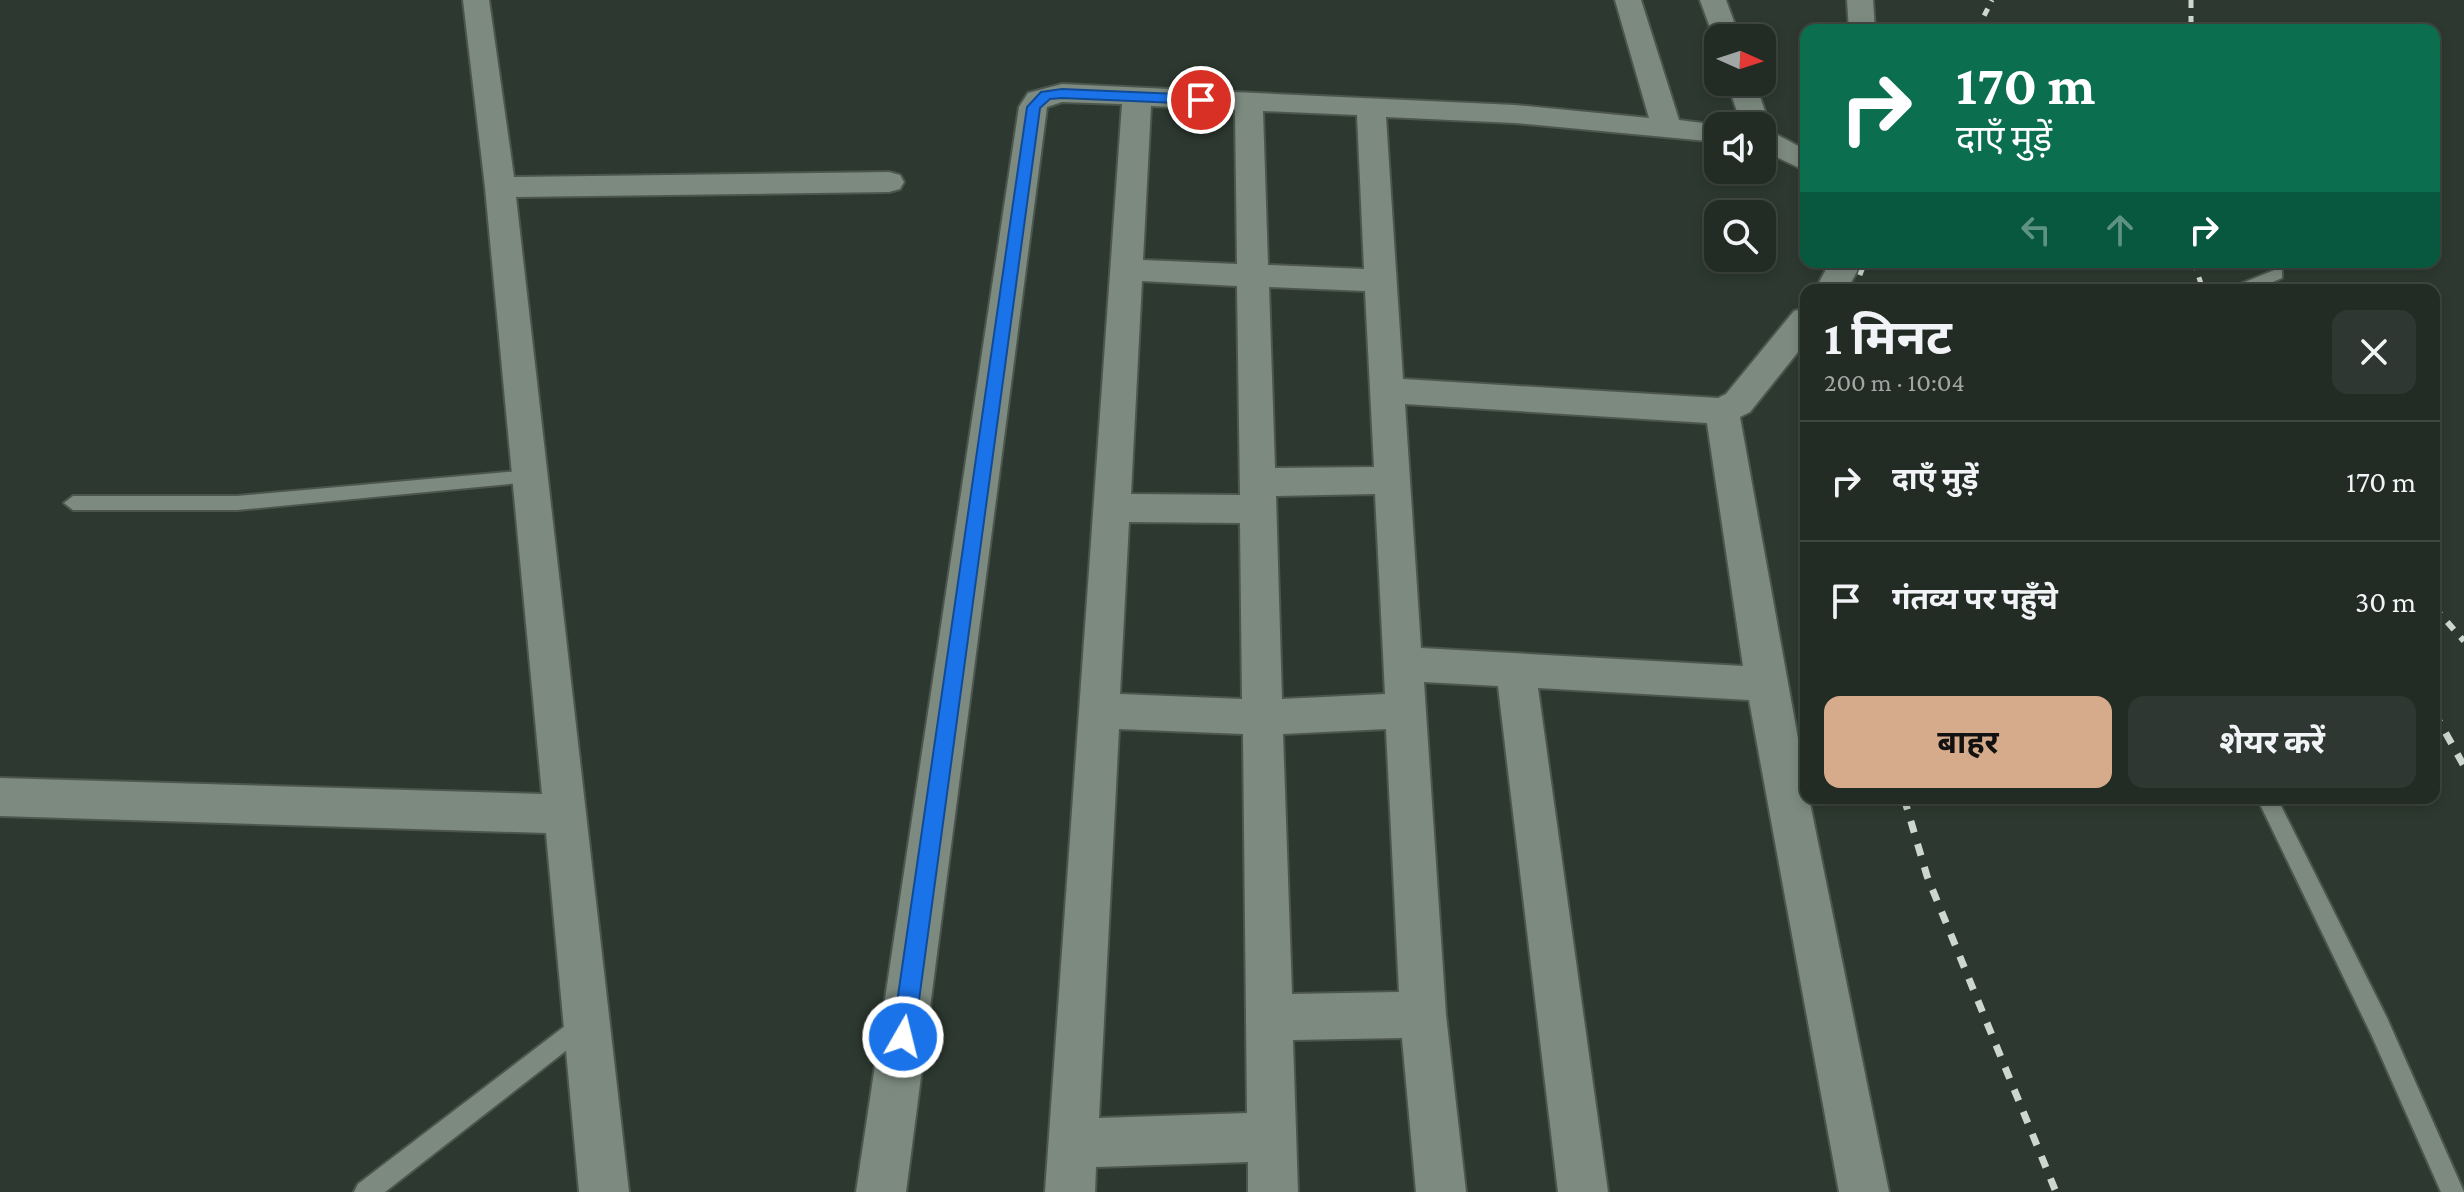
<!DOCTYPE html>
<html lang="hi">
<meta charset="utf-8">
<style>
body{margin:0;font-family:"Crimson Pro","Noto Sans Devanagari",serif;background:#2e3731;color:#f1f3f6;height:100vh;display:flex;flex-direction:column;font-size:30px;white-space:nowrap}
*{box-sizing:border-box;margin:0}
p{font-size:26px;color:#a2a7a6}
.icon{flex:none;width:44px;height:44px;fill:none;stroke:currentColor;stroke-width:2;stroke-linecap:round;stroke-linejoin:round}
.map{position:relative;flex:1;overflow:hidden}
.drawer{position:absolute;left:1800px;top:284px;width:640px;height:520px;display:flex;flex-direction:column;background:#222b24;border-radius:16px;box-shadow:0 4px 12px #0003,0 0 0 2px #3f4741}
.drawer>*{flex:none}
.top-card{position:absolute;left:1800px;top:24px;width:640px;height:244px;border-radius:16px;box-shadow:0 4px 12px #0003,0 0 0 2px #3f4741;background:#0b6e4f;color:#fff;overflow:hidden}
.needle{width:52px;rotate:93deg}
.controls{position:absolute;left:1704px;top:24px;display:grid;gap:16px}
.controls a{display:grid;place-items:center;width:72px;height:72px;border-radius:16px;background:#222b24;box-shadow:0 4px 12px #0003,0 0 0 2px #3f4741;font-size:40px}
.pin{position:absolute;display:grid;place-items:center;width:68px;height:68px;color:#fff;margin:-34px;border:4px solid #fff;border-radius:50%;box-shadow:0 2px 8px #0007}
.me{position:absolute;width:88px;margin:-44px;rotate:8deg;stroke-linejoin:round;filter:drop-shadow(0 0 6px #0008)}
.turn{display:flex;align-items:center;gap:28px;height:168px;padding:0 24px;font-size:36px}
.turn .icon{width:104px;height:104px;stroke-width:2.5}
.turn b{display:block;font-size:56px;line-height:68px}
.lanes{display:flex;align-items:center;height:76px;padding:0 24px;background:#0003;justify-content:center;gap:40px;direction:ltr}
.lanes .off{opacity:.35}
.round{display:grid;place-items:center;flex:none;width:84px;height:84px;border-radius:16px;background:#2e3731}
.head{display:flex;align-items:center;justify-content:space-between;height:136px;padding:0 24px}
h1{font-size:48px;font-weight:700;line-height:60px}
.action{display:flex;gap:16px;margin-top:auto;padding:16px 24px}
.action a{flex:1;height:92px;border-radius:16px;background:#d6ab8b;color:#111;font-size:32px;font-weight:700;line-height:92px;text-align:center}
.action a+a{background:#2e3731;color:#f1f3f6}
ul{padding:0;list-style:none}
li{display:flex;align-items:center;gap:24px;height:120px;padding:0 24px;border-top:2px solid #3f4741}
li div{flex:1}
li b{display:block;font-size:30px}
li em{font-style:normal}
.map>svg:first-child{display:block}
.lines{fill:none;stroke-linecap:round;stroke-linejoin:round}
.service-casing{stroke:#4c564f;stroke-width:4}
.minor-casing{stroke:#4c564f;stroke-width:4}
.service{fill:#7c8a7f;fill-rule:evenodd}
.minor{fill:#7c8a7f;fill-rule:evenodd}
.rail-far2{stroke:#cdd6cf;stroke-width:5;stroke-dasharray:8 8;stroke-linecap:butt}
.rail-far1{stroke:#cdd6cf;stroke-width:6;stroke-dasharray:10 10;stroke-linecap:butt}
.rail{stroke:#cdd6cf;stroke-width:7;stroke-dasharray:12 12;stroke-linecap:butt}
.route{fill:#1a73e8;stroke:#114b97;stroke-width:2}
</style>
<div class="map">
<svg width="2464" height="1192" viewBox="0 0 2464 1192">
<rect width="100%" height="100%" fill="#2d3930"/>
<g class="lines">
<defs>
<g id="service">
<polygon points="2277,269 2282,270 2282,278 2254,290 2232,290 2235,286"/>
<polygon points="530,470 538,476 530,482 237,510 73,510 64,503 73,496 237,496"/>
<polygon points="2257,798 2277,798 2387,1018 2464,1192 2441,1192 2371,1034"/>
<polygon points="582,1013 590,1016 593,1024 590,1032 385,1192 354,1192 358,1184"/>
</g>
<g id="minor">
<polygon points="463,0 489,0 514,177 889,172 900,175 904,182 900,189 889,192 516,197 629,1192 579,1192 546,833 0,816 0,778 542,794 485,187"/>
<path d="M1615,0H1641L1679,120L1726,126H1718V142L1515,123L1386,117L1403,379L1718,398L1726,394L1794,311L1806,308V342L1750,412L1740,417L1806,783V798H1809L1889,1192H1839L1749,700L1538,688L1608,1192H1558L1498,686L1424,682L1446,1015L1466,1192H1416L1402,1038L1293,1040L1298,1192H1248V1162L1096,1167L1095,1192H1045L1122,104L1062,102L1047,107L906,1192H856L1019,107L1028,93L1062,84L1515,105L1649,118ZM1151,106L1235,110L1237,264L1143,260ZM1263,111L1357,115L1364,269L1268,265ZM1142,281L1237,286L1240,495L1131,494ZM1269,287L1365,291L1374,467L1275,468ZM1405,404L1707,423L1743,666L1421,648ZM1375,494L1385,694L1282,699L1276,496ZM1129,522L1240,523L1242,699L1120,694ZM1119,729L1243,734L1247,1113L1099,1118ZM1386,729L1399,992L1292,994L1283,734Z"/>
<polygon points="1700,0 1726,0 1740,38 1718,38 1716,44"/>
<polygon points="1847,0 1873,0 1875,30 1849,30"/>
<polygon points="1727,82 1755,82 1770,126 1768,130 1806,150 1806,171 1762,150 1762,126 1742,126"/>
<polygon points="1830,262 1862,262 1847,290 1815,290"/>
</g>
</defs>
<use href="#service" class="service-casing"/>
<use href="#minor" class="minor-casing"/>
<use href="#service" class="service"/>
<use href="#minor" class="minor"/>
<g class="rail-far2">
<polyline points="2191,0 2191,30"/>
<polyline points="1977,30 1992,0"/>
<polyline points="2194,262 2203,290"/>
<polyline points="1854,290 1865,262"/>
</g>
<polyline class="rail-far1" points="2434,607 2464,641"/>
<g class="rail">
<polyline points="2434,712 2464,766"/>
<polyline points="1904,798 1927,876 2056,1192"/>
</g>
</g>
<polygon class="route" points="1062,89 1201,95 1208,100 1201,104 1062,98 1050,99 1040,108 914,1037 911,1045 903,1048 895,1045 892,1037 1027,107 1041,92"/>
</svg>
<div class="controls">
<a><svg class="needle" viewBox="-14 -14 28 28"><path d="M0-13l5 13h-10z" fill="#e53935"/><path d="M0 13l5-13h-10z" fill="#a2a7a6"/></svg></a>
<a><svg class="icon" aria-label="sound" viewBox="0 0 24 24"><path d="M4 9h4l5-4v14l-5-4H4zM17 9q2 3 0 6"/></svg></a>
<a><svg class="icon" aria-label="search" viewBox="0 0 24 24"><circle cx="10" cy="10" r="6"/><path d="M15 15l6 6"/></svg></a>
</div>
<div class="pin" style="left:1201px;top:100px;background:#d93025"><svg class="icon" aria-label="arrive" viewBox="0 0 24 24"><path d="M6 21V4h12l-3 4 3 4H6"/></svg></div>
<svg class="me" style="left:903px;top:1037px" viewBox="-20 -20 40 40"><circle r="17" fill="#1a73e8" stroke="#fff" stroke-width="3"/><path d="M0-11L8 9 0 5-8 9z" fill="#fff"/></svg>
<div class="top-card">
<div class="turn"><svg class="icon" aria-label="right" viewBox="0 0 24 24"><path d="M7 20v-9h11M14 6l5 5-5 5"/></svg><div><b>170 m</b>दाएँ मुड़ें</div></div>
<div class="lanes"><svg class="icon off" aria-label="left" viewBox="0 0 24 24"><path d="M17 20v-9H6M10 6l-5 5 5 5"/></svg><svg class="icon off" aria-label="ahead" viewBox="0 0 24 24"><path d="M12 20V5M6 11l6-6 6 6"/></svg><svg class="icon" aria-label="right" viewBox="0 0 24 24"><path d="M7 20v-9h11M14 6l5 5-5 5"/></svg></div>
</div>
<section class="drawer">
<div class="head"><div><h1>1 मिनट</h1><p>200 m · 10:04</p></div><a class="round"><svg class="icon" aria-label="close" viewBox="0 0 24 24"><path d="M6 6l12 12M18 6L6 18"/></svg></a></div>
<ul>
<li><svg class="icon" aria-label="right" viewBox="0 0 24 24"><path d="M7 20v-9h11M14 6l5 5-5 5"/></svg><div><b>दाएँ मुड़ें</b></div><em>170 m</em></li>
<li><svg class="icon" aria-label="arrive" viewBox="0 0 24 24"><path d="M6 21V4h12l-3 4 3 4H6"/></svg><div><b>गंतव्य पर पहुँचे</b></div><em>30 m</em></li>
</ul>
<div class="action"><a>बाहर</a><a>शेयर करें</a></div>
</section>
</div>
